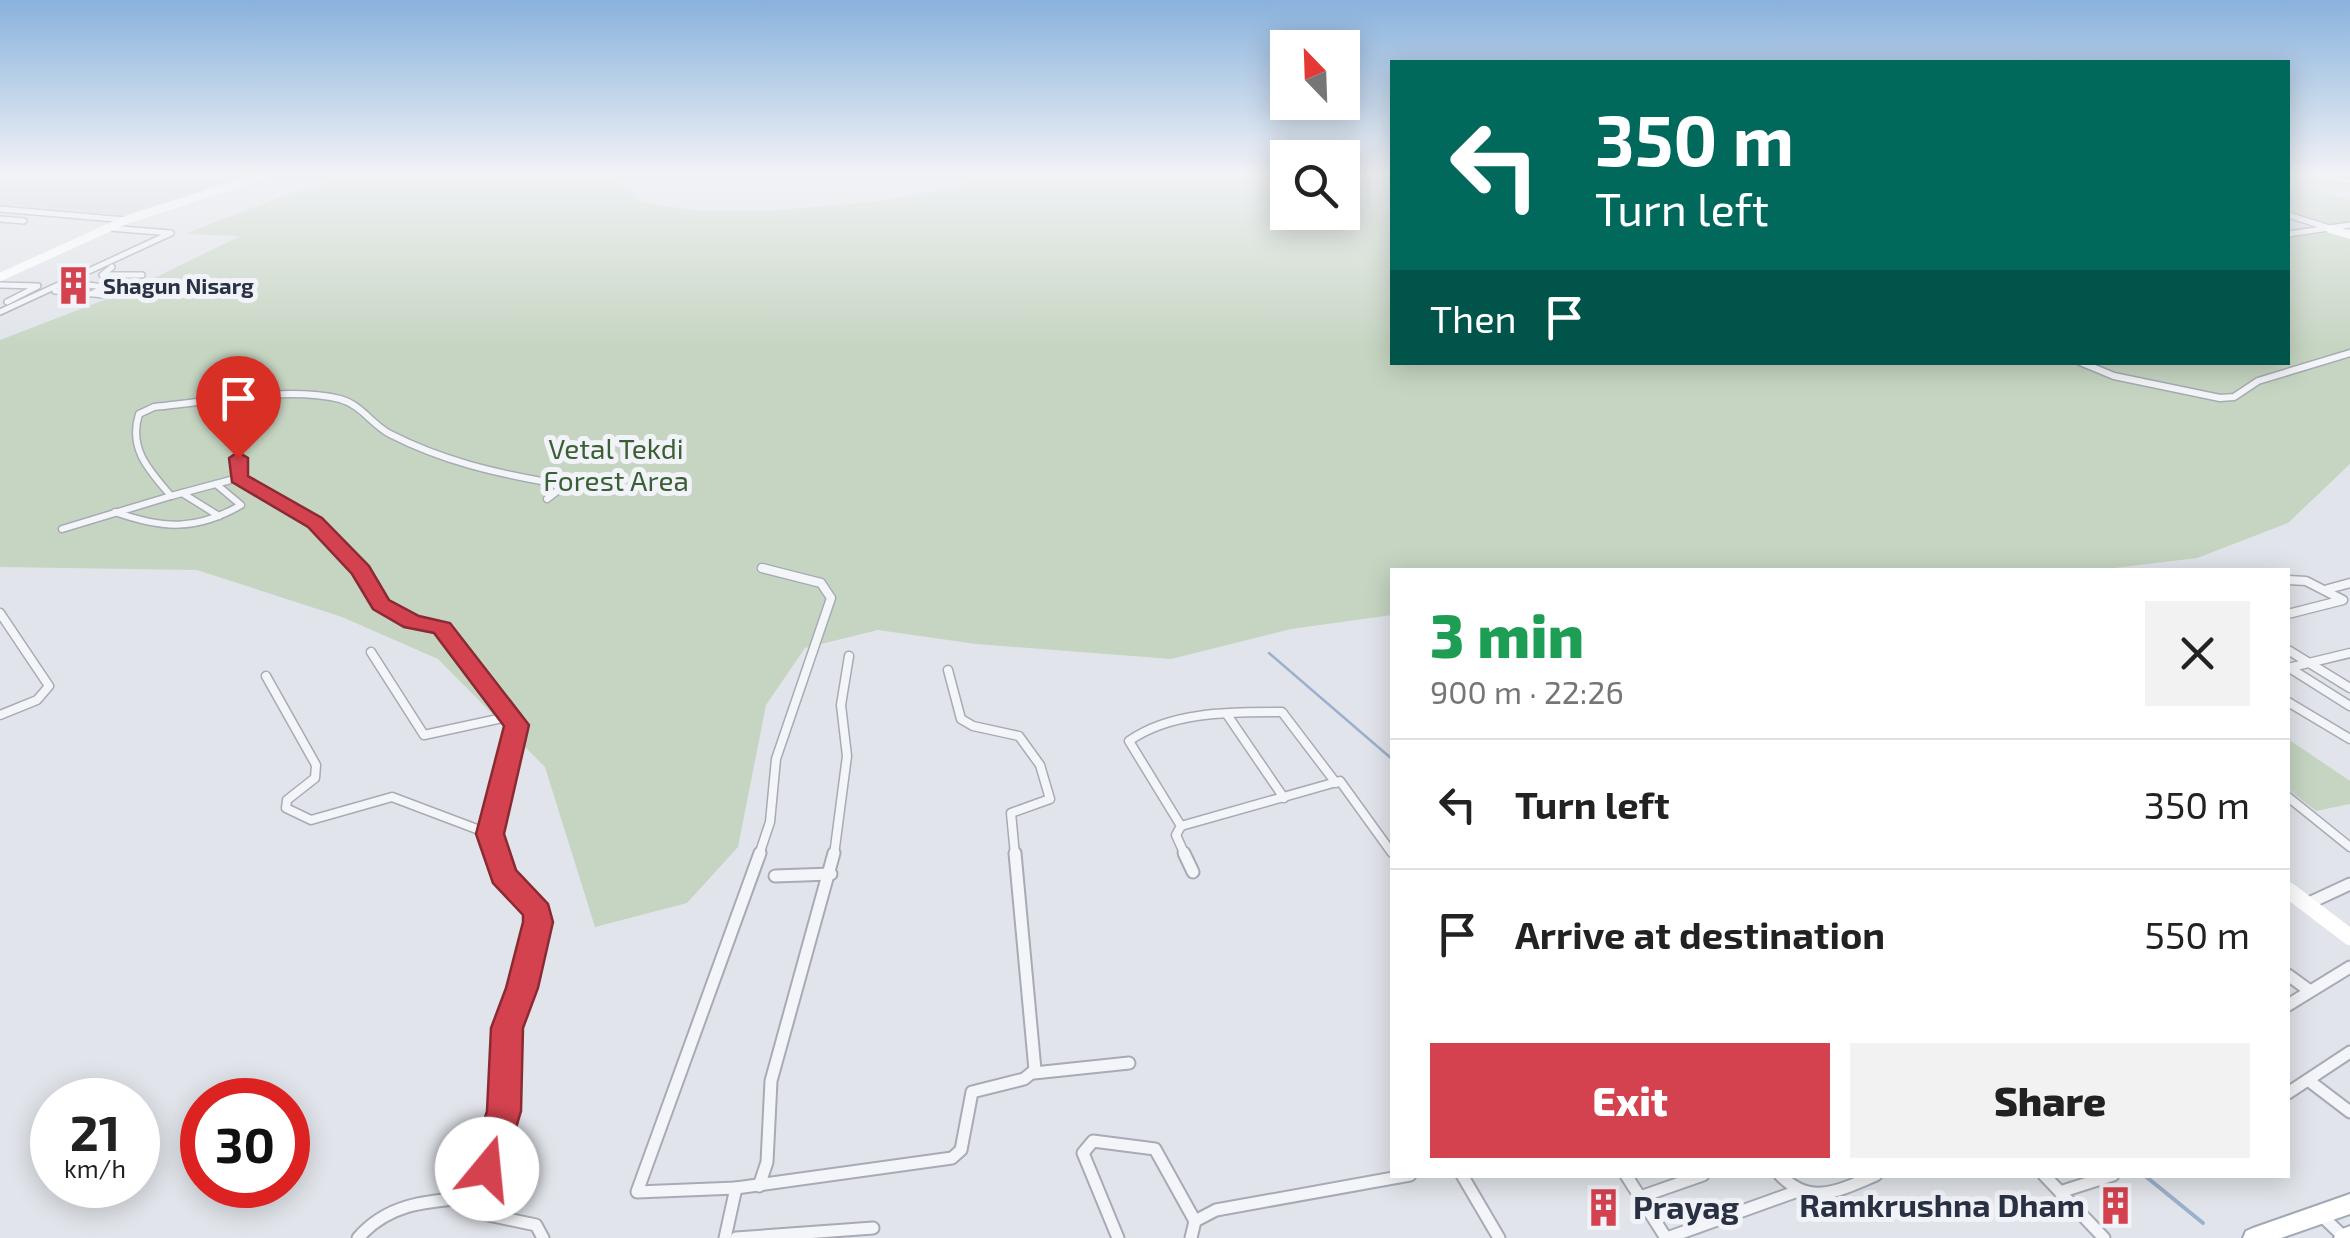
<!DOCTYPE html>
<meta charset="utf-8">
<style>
body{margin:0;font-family:"Exo 2",sans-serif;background:#f2f2f2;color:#222;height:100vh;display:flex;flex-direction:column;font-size:38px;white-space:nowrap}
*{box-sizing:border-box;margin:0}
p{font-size:32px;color:#767676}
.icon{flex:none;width:55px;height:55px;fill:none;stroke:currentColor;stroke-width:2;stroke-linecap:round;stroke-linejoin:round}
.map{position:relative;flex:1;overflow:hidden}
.drawer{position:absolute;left:1390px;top:568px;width:900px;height:610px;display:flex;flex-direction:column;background:#fff;border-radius:0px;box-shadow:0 5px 25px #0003}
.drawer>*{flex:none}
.top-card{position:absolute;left:1390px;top:60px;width:900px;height:305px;border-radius:0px;box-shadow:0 5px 25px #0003;background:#00695c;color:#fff;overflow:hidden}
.needle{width:65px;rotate:337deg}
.tools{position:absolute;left:1270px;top:30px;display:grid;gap:20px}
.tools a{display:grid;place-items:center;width:90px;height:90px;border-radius:0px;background:#fff;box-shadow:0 5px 25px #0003;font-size:50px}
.speed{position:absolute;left:30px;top:1078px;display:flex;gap:20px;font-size:50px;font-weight:700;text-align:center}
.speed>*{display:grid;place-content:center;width:130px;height:130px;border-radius:50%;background:#fff;box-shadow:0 5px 25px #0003;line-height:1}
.speed small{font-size:25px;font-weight:400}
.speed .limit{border:15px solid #d22;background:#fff;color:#111}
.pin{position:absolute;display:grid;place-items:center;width:85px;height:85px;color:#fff;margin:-102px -42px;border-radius:50% 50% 50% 0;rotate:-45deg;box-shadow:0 0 10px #0007}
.pin .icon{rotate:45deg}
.me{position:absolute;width:110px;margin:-55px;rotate:17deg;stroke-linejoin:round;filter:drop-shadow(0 0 8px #0008)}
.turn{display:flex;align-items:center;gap:35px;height:210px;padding:0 40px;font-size:45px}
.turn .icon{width:130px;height:130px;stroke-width:2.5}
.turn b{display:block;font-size:70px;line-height:85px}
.then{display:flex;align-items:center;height:95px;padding:0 40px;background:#0003;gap:20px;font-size:38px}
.round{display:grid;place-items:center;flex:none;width:105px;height:105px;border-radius:0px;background:#f2f2f2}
.summary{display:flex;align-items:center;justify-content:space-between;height:170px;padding:0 40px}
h1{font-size:60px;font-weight:800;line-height:75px;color:#1e9e55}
.button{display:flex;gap:20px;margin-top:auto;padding:20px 40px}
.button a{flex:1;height:115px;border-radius:0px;background:#d4424f;color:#fff;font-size:40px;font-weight:800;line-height:115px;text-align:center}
.button a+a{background:#f2f2f2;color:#222}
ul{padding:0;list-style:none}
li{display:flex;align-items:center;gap:30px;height:130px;padding:0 40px;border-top:2px solid #e0e0e0}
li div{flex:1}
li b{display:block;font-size:38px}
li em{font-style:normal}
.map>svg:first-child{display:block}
.built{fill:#cfd3dd}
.green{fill:#c6d5c2}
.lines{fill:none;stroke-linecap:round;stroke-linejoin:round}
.stream-far1{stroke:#9bb0cc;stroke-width:2.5}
.stream{stroke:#9bb0cc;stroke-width:4}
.street-far3-casing{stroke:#a6abb5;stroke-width:8}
.street-far2-casing{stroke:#a6abb5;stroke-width:9}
.street-far1-casing{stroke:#a6abb5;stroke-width:11}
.street-casing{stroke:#a6abb5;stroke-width:15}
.primary-casing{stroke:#a0a8b7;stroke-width:4}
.street-far3{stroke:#f4f5f8;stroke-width:5}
.street-far2{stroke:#f4f5f8;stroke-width:6}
.street-far1{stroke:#f4f5f8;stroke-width:8}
.street{stroke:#f4f5f8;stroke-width:11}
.secondary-far1{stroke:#fff;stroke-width:8}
.secondary{stroke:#fff;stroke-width:16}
.primary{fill:#fff;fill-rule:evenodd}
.route{fill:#d4424f;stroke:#8a2b33;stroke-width:2.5}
.labels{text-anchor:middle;stroke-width:10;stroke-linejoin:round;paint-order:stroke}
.far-poi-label{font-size:22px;font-weight:bold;fill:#293143;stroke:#f1f3f8;text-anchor:start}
.park-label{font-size:28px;fill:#3b5f35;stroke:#f1f3f8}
.near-poi-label{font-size:32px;font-weight:bold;fill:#293143;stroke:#f1f3f8;text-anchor:end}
</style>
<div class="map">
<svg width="2350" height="1238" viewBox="0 0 2350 1238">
<rect width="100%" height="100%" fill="#e1e4ea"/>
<polygon class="built" points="24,175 256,175 123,215 0,204 0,181"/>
<g class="green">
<polygon points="355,175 605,175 630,189 640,202 700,211 766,211 873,202 938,191 995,175 1287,175 1288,212 1342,212 1343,175 1392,175 1392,362 2288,362 2288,238 2333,232 2350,237 2350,464 2288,523 2197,558 2098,570 1392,570 1392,615 1291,629 1171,659 976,644 878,630 805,648 766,705 738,847 687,903 595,927 545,767 438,659 342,617 197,570 0,567 0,340 130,290 240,236 185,234 280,197"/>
<path d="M2288,175H2316L2350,183V190C2338,193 2328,186 2317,190L2350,200V224L2332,227L2288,213Z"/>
<polygon points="2288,739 2350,781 2350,804 2316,811 2288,789"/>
</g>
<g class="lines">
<polyline class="stream-far1" points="1269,653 1392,759"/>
<polyline class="stream" points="2144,1175 2203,1223"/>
<defs>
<g id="street-far3">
<polyline points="2323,175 2350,181"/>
<polyline points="0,209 126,220"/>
<polyline points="2288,215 2326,227"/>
<polyline points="0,219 24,221"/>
<polyline points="2288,234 2350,225"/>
<polyline points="112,267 102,275 142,275"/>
<polyline points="0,285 38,286 7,302"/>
<polyline points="55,291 106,295"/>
<polyline points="73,291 87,285 105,287 93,293"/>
<polyline points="0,312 171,233 109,228"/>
</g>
<g id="street-far2">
<polyline points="2080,362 2114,376 2220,398 2234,397 2258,381 2350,353"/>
<polyline points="239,458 238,478 315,522 354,564"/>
<path d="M238,478L171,496C149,470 128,449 139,414L154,407C209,402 287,386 340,399C362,405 371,424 390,434C443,461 495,473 553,483L560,489L547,499"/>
<polyline points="182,493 219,516"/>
<path d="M115,512C163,529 196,531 241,505L216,484"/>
<polyline points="62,529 171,496"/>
</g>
<g id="street-far1">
<polyline points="352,561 381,605 392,613 442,628 514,719 516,732 490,834 497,855"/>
<polyline points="2288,580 2306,581 2343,600 2288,614"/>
<polyline points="2328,589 2350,583"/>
<polyline points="0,613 49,686 37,700 0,715"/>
<polyline points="2288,650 2350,688"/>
<polyline points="371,652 424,735 512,716"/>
<polyline points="2288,667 2350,706"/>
<polyline points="2288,668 2350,653"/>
<polyline points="948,670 961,719 973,726 1019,736 1040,765 1050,799 1011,813 1015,855"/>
<polyline points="266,676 316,765 315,778 287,800 286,808 311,820 392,797 490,834"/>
<polyline points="2288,702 2350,739"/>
<polyline points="1228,716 1284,798"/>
<polyline points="2288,797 2350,847"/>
<polyline points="1181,826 1340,781 1392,853"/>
<polyline points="759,855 770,822 776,759 831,598 821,583 762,568"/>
<polyline points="834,855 847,756 841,705 849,656"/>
<path d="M1185,855L1176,835L1181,826L1129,741C1171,711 1232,712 1282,712L1336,783"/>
</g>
<g id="street">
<polyline points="496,853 503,875 538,912 538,922 507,1028 504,1111 476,1207 479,1213 536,1225 543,1238"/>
<polyline points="1184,853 1193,872"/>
<polyline points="775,876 831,874"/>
<polyline points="2309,903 2350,884"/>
<polyline points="2288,975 2310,991"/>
<polyline points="2288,1005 2350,967"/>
<polyline points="1034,1073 1129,1063"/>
<polyline points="2308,1080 2350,1112"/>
<polyline points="2288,1093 2350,1052"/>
<polyline points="1462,1175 1499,1238"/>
<polyline points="1626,1175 1666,1238"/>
<path d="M1780,1175C1811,1207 1840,1190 1876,1175"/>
<polyline points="2044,1175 2104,1238"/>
<polyline points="759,1186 767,1162 771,1081 834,853"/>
<polyline points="736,1188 637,1192 760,853"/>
<polyline points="2060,1192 2113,1175"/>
<polyline points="1640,1197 1703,1175"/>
<polyline points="2324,1218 2345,1238"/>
<path d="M358,1238C390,1201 432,1201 478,1197"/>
<polyline points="725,1238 736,1188 952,1158 961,1150 972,1092 1024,1079 1035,1070 1015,853"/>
<polyline points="736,1238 873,1228"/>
<polyline points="1118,1238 1083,1153 1093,1141 1155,1149 1195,1221"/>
<polyline points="1191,1238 1195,1221 1216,1210 1410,1175"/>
<polyline points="1667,1238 1795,1192"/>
</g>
<g id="primary">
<polygon points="2350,1194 2350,1214 2281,1238 2243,1238 2246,1231 2253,1228"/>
<polygon points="2350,1226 2350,1238 2334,1238 2337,1231"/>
</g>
</defs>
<use href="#street-far3" class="street-far3-casing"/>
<use href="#street-far2" class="street-far2-casing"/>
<use href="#street-far1" class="street-far1-casing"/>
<use href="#street" class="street-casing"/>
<use href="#primary" class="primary-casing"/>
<use href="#street-far3" class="street-far3"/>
<use href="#street-far2" class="street-far2"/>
<use href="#street-far1" class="street-far1"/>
<use href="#street" class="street"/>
<g class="secondary-far1">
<polyline points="2330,229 2350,235"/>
<polyline points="0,277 126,220 264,175"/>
</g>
<polyline class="secondary" points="2288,890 2350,937"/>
<use href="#primary" class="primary"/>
</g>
<linearGradient id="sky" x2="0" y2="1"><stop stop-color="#89b2dd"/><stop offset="0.5" stop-color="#f2f3f6"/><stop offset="1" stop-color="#f2f3f6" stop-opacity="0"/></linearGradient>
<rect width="2350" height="348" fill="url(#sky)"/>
<polygon class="route" points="238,452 248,458 248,476 322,518 369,566 389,600 419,616 450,623 529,725 504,834 516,870 548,904 553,922 538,988 523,1028 521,1111 500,1181 487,1186 474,1181 469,1169 487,1111 491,1028 506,988 523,922 523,915 493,883 476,834 504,726 434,633 404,627 373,609 352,574 308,527 232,482 229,458"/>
<defs>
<symbol id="building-bare" viewBox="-9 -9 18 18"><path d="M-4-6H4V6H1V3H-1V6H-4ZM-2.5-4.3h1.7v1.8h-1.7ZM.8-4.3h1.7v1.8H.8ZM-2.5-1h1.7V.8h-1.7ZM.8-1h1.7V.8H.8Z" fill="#d4424f" stroke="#f1f3f8" stroke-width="2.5" paint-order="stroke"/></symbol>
</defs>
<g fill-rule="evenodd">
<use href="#building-bare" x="46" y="258" width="55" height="55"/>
<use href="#building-bare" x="2088" y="1178" width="55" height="55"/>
<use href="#building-bare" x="1576" y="1180" width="55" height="55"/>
</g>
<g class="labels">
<g class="far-poi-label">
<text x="103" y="294">Shagun Nisarg</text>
</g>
<g class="park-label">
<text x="616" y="459">Vetal Tekdi<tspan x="616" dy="32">Forest Area</tspan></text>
</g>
<g class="near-poi-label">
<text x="2085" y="1217">Ramkrushna Dham</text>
<text x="1633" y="1219" text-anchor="start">Prayag</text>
</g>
</g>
</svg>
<div class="tools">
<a><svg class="needle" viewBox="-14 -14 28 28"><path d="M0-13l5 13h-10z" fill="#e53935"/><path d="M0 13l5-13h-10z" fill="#767676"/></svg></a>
<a><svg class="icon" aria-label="search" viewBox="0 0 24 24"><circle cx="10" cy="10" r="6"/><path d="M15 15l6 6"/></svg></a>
</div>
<div class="speed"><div>21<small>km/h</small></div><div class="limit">30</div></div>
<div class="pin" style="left:238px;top:458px;background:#d93025"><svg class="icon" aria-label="arrive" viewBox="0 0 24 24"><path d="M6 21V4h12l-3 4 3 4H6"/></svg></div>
<svg class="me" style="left:487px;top:1169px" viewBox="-20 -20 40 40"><circle r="19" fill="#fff"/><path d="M0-13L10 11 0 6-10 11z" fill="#d4424f"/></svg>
<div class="top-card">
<div class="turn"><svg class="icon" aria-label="left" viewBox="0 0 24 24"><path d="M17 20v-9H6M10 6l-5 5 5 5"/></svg><div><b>350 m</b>Turn left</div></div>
<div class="then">Then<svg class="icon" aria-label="arrive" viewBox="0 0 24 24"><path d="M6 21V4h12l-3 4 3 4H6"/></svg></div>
</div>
<section class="drawer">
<div class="summary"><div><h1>3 min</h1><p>900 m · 22:26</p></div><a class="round"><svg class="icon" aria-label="close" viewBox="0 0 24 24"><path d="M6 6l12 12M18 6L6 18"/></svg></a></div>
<ul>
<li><svg class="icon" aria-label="left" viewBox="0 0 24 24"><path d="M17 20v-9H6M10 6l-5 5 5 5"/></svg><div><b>Turn left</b></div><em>350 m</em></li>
<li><svg class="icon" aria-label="arrive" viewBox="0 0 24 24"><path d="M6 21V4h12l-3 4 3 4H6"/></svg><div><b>Arrive at destination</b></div><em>550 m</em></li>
</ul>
<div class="button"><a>Exit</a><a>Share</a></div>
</section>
</div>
